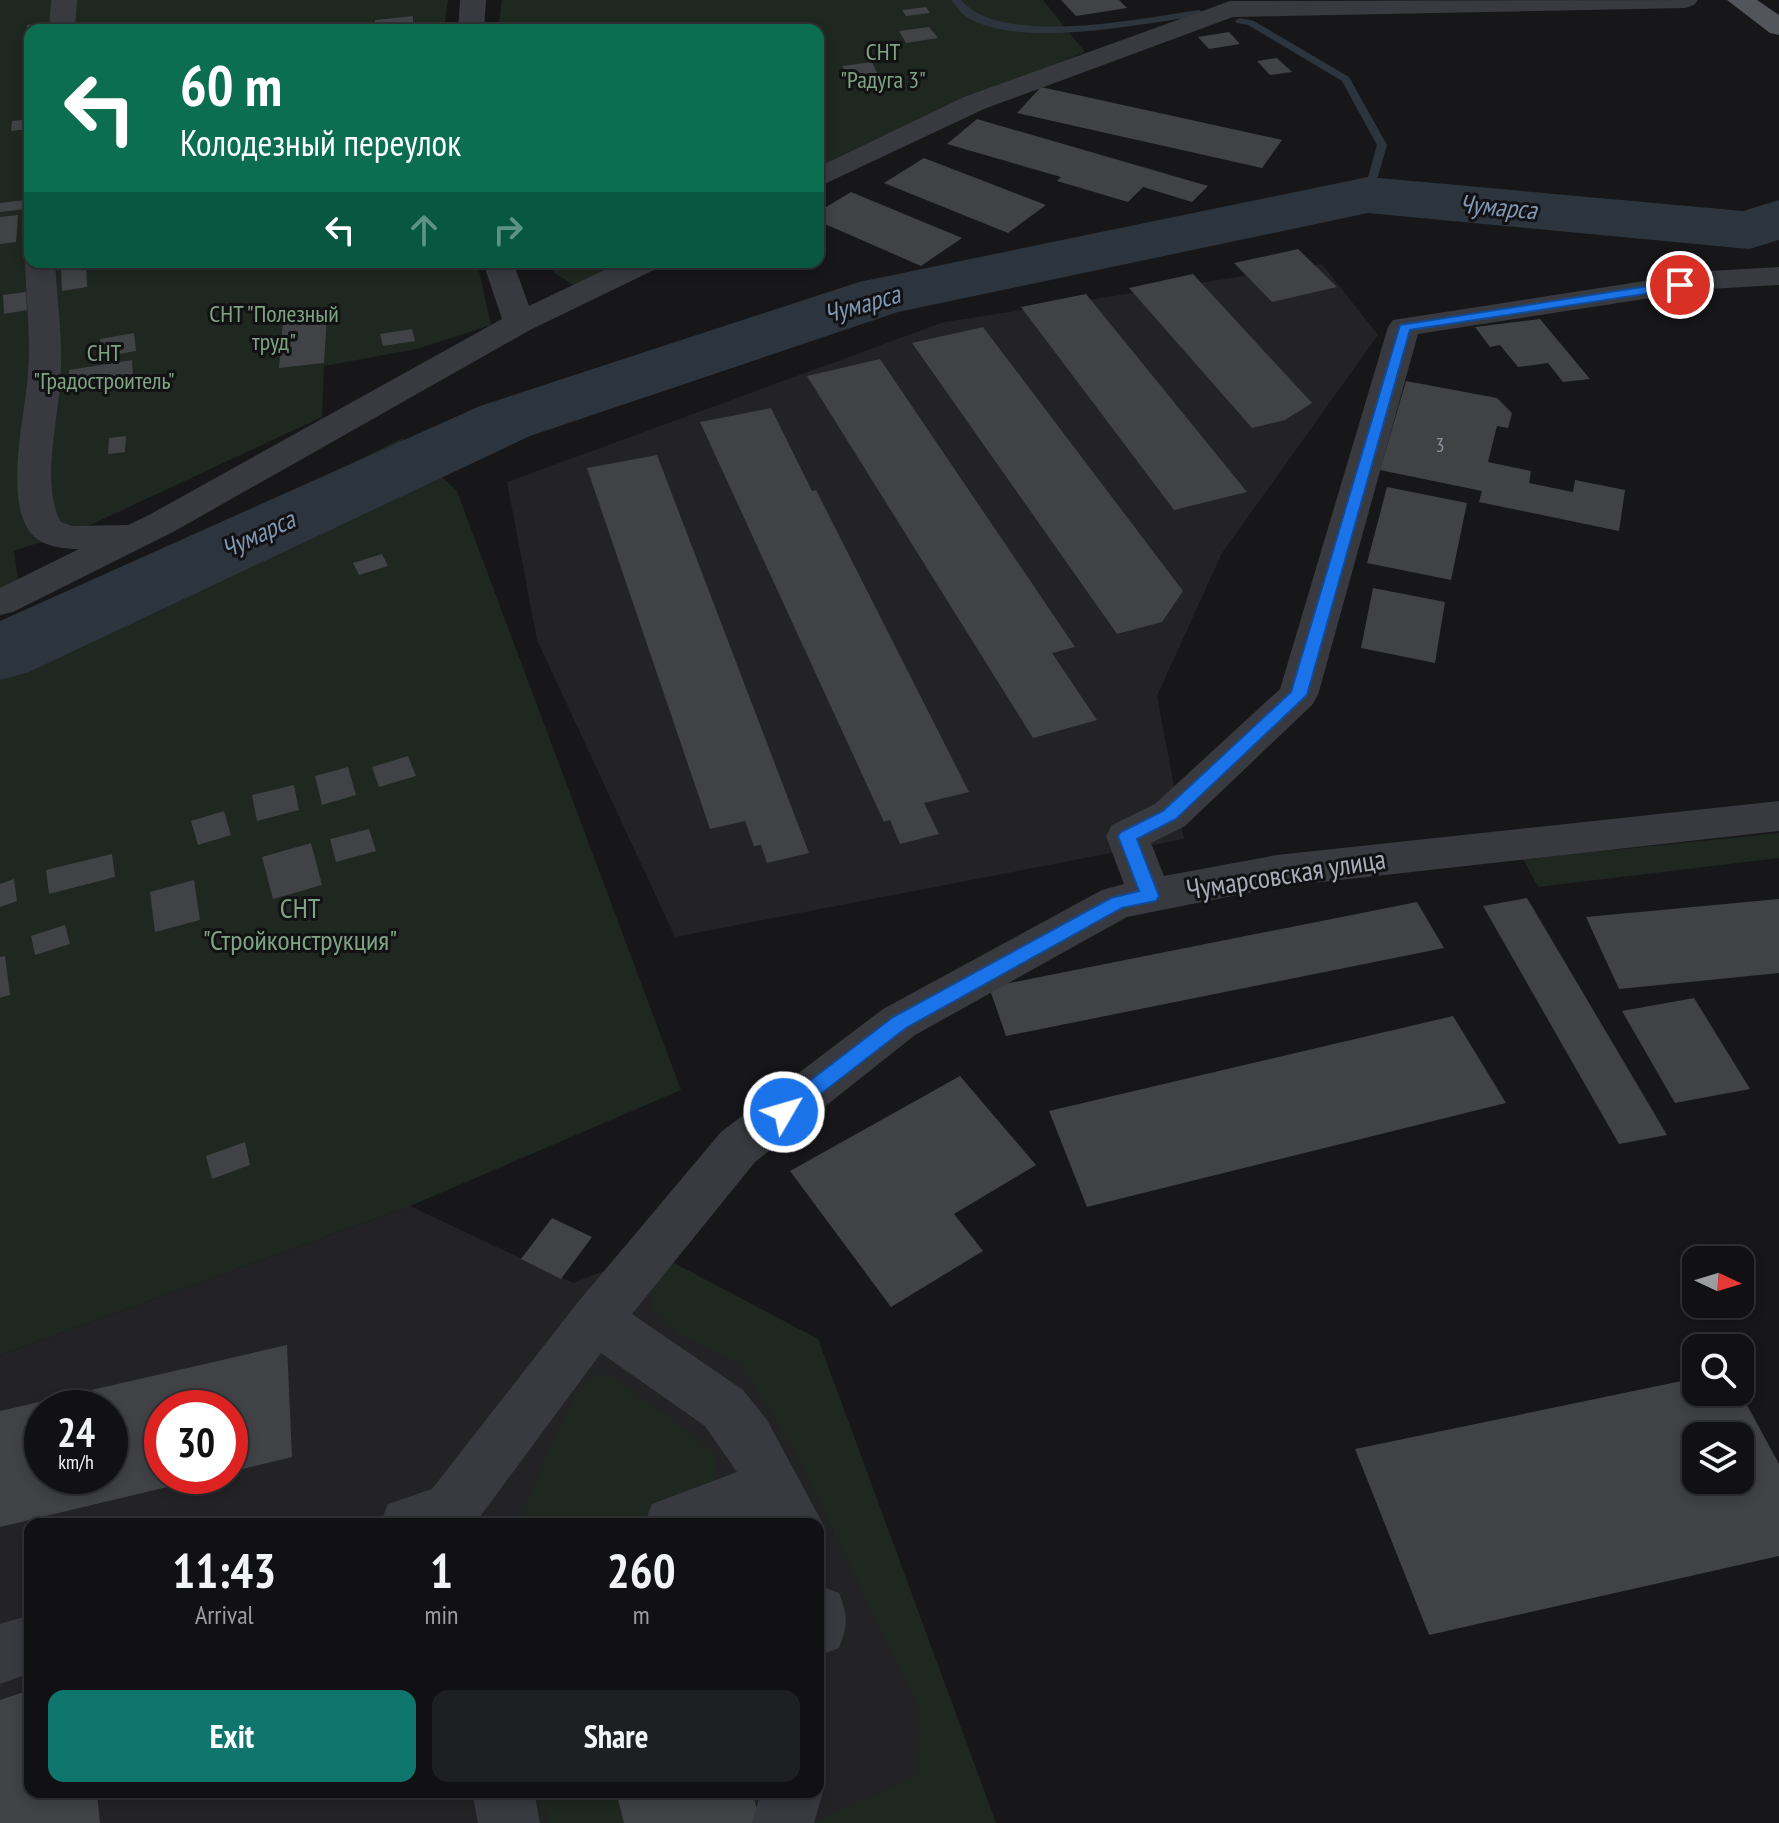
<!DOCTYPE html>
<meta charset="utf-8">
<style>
body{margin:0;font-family:"PT Sans Narrow",sans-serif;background:#1e1f21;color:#f1f3f6;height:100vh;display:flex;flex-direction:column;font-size:30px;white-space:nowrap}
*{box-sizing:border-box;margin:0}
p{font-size:26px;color:#9c9da0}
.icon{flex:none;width:44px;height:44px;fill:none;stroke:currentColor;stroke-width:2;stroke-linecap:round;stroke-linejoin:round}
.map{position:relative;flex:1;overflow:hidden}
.sheet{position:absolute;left:24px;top:1518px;width:800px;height:280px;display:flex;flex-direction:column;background:#111113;border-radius:16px;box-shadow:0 4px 12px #0003,0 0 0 2px #303133}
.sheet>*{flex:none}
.hud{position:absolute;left:24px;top:24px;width:800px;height:244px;border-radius:16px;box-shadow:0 4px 12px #0003,0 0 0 2px #303133;background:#0b6e4f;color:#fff;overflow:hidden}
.needle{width:52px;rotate:94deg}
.tools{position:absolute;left:1682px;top:1246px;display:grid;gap:16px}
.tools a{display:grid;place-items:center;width:72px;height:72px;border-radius:16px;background:#111113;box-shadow:0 4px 12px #0003,0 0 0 2px #303133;font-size:40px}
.speed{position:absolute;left:24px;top:1390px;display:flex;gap:16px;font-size:40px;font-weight:700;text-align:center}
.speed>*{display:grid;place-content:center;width:104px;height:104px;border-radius:50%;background:#111113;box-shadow:0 4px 12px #0003,0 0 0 2px #303133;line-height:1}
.speed small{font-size:20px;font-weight:400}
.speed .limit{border:12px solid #d22;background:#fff;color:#111}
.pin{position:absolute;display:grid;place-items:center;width:68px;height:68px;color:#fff;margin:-34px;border:4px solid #fff;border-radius:50%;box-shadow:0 2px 8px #0007}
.me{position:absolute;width:88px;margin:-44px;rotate:52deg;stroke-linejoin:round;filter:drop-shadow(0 0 6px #0008)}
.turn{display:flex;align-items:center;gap:28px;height:168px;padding:0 24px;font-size:36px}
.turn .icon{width:104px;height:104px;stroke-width:2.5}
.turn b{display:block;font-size:56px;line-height:68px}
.lanes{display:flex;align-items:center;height:76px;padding:0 24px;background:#0003;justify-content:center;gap:40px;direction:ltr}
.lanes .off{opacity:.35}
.eta{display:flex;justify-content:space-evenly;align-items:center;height:136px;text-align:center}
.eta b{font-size:48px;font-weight:600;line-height:56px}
.primary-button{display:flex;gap:16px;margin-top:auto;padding:16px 24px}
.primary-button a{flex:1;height:92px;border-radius:16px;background:#0f766e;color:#fff;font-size:32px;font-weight:600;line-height:92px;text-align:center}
.primary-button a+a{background:#1e1f21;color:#f1f3f6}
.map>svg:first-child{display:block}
.built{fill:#232326;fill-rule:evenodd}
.green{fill:#1e2720}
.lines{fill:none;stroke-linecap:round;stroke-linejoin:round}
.stream{fill:#2c353d;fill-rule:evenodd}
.river{fill:#2c353d;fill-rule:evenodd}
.building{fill:#414246;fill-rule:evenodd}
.minor{fill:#393a40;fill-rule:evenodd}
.major{fill:#53555d;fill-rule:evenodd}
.route{fill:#1a73e8;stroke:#114b97;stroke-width:2}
.labels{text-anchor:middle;stroke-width:6;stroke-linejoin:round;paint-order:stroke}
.far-number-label{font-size:20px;fill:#8e929c}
.far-park-label{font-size:24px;fill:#7fa484;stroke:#121214}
.far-water-label{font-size:26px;font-style:italic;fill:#7f98b4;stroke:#121214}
.street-label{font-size:28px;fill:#a8adb9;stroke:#121214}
.park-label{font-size:28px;fill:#7fa484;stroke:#121214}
</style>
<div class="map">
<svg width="1779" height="1823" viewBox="0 0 1779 1823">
<rect width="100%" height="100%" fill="#171719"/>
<g class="built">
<polygon points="1322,264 1378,335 1222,553 1157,696 1184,839 675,937 537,640 507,482 944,322"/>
<path d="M410,1206L573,1283L653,1252L818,1339L996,1823H0V1355ZM42,1408H110V1476H42ZM162,1408H230V1476H162ZM30,1524H818V1792H30Z"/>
</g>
<g class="green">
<polygon points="0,0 448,0 444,30 30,30 30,262 477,262 491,325 417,349 324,366 322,417 86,527 14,551 19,588 0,596"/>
<polygon points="502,0 1043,0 1085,52 880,137 818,167 818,30 498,30"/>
<polygon points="551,262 621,262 574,285 554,273"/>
<polygon points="402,438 457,491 681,1090 410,1206 0,1355 0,641"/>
<polygon points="1779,833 1779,858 1538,887 1523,859"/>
<polygon points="668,1260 818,1339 996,1823 810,1823 917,1777 920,1709 792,1447 739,1363 679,1335 652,1309 648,1280"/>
<path d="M607,1373L690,1433L715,1455L717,1480L662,1514L635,1524H519C534,1489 563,1403 590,1380C595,1376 601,1375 607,1373Z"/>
<polygon points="540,1792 616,1792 624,1823 548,1823"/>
</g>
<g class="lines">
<g class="stream">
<path d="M951,0H961C1002,48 1142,18 1199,10L1204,13L1199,16C1138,24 1023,49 968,18C961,14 956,6 951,0Z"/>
<polygon points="1240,18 1254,21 1349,77 1387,145 1372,197 1363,195 1377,145 1342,81 1248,25 1237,23 1235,21"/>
</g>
<polygon class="river" points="1368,177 1743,211 1779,200 1779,240 1749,249 1368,213 898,312 530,436 29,672 0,680 0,621 480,406 859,282"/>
</g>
<g class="building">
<polygon points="1061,0 1119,0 1127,8 1076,16"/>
<polygon points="926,7 930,13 906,16 902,10"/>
<polygon points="413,16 413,25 375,28 375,20"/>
<polygon points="50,22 50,30 30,30 30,36 26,36 27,25"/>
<polygon points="929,27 938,38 906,43 899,31"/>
<polygon points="1229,32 1240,44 1209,49 1198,37"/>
<polygon points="1277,58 1292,72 1270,75 1257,61"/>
<polygon points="872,62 877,73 848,76 842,66"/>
<polygon points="1041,87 1282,140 1262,168 1017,113"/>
<polygon points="30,119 30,129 11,131 12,121"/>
<polygon points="977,119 1208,186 1192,202 1143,187 1128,202 1057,181 1061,177 947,144"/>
<polygon points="924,158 1046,205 1008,233 884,183"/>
<polygon points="851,192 962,238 921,266 818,221 818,212"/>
<polygon points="26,200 25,209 0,212 0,203"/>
<polygon points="18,215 16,242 0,244 0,217"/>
<polygon points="1298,249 1337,287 1272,302 1234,263"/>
<polygon points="86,265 87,287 62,291 61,269"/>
<polygon points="1193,274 1312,403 1285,420 1252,428 1129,288"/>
<polygon points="26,292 27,310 4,314 3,295"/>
<polygon points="1086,294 1247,492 1174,510 1021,307"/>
<polygon points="327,317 324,363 279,368 283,321"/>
<polygon points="1540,319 1590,379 1563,382 1548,363 1518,367 1500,345 1490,347 1475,327"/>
<polygon points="983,327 1183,591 1162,622 1117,634 912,343"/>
<polygon points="412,329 415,341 383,346 380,334"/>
<polygon points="134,333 136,351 102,357 100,339"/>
<polygon points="880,359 1075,647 1052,653 1097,720 1033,738 807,376"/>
<polygon points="132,360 133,376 69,386 69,370"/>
<polygon points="1406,381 1497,398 1512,413 1508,428 1497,426 1488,462 1531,471 1529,483 1573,492 1575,480 1625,490 1619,531 1479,502 1482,491 1380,470"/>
<polygon points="771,408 812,491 816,490 969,792 924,803 939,834 900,844 890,820 884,822 700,422"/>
<polygon points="126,436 125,452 108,454 109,438"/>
<polygon points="657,455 809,853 767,863 761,845 754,846 745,821 710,829 587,468"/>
<polygon points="1387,487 1467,503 1451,580 1367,563"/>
<polygon points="382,554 388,566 359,575 353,563"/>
<polygon points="1373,588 1445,602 1435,663 1361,648"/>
<polygon points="408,756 416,776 379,787 372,767"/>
<polygon points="348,767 356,795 322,805 315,776"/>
<polygon points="294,785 299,810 257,821 252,795"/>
<polygon points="224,811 231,835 198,845 191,821"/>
<polygon points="369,829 376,851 336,862 330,839"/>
<polygon points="311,843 322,885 273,899 262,857"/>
<polygon points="112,854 115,877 49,894 46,870"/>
<polygon points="14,879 17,901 0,907 0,884"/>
<polygon points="194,880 200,920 155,932 150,892"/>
<polygon points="1527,898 1667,1135 1619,1144 1483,906"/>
<polygon points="1779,899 1779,973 1619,989 1586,917"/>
<polygon points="1417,902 1444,948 1006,1036 989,987"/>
<polygon points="65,925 70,944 35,955 31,936"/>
<polygon points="5,956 10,995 0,998 0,957"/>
<polygon points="1694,998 1750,1089 1675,1103 1622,1011"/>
<polygon points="1453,1016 1506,1103 1087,1207 1049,1111"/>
<polygon points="960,1076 1036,1165 954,1214 983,1251 891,1307 790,1171"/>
<polygon points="245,1142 250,1165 212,1179 206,1156"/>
<polygon points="552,1218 592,1237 561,1279 521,1259"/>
<path d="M287,1345L292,1457L230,1472V1408H162V1476L209,1477L0,1527V1411ZM42,1408H110V1476H42Z"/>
<path d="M1696,1378V1392H1740L1779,1464V1556L1429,1635L1355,1449ZM1696,1436H1740V1480H1696Z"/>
<polygon points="30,1690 30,1792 97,1792 100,1823 0,1823 0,1700"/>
<polygon points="616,1792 752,1792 761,1823 624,1823"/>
</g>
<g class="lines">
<g class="minor">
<polygon points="51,0 77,0 75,30 49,30"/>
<polygon points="460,0 486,0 484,30 458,30"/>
<polygon points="1698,0 1694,5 1685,8 1233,17 984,109 818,187 818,167 964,97 1230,1"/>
<path d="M29,255L30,262H55C57,297 62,332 61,368C61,410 39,484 61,522L72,526L128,525L147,516L502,319L483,262H513L529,306L621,262H660L656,269L530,330L173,532L13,612L0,615V588L79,549C66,549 48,547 37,539C0,511 26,413 28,373C31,336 26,299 25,262Z"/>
<polygon points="1779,267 1779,285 1709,289 1418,334 1318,695 1312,705 1185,826 1151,843 1164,876 1277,855 1779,801 1779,831 1277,887 1127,917 915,1035 755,1162 632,1314 743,1390 767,1420 823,1524 818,1536 818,1524 765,1524 761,1517 742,1524 644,1524 652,1504 737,1472 705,1426 601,1353 479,1518 480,1524 380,1524 388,1504 432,1489 578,1302 721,1132 883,1009 1102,890 1124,884 1106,836 1112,825 1155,804 1280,689 1388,327 1393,320 1709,271"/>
<path d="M818,1585L839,1593C848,1616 848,1626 839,1648L818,1656Z"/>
<polygon points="30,1615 30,1673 0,1684 0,1624"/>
<polygon points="818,1780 823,1792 814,1823 752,1823 761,1792 818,1792"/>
<polygon points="472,1792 534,1792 540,1823 478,1823"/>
</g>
<polygon class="major" points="1727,0 1757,0 1779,15 1779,35 1770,33"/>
</g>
<polygon class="route" points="1680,281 1684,282 1684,288 1410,330 1307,695 1176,819 1137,839 1159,896 1156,901 1122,908 906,1028 791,1117 784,1120 777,1117 774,1112 777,1106 893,1017 1111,898 1139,891 1118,836 1121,832 1163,811 1291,692 1400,325"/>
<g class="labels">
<g class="far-number-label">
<text x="1440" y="452">3</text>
</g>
<g class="far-park-label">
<text x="883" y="60">СНТ<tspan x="883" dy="28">"Радуга 3"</tspan></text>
<text x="274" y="322">СНТ "Полезный<tspan x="274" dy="28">труд"</tspan></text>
<text x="104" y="361">СНТ<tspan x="104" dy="28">"Градостроитель"</tspan></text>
</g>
<g class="far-water-label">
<text transform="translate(1498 207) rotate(5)" y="9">Чумарса</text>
<text transform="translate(862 304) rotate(-16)" y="9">Чумарса</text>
<text transform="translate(258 534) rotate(-25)" y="9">Чумарса</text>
</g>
<g class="street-label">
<text transform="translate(1286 874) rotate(-9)" y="10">Чумарсовская улица</text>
</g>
<g class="park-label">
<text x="300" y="918">СНТ<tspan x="300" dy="32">"Стройконструкция"</tspan></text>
</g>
</g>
</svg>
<div class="tools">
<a><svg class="needle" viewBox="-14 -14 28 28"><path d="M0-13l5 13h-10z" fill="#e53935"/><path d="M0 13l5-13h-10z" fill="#9c9da0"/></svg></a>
<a><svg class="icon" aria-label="search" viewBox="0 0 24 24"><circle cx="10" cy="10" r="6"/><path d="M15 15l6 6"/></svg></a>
<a><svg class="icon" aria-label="layers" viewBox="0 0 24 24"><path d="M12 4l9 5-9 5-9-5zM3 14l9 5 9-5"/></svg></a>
</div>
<div class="speed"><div>24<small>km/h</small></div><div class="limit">30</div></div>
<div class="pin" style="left:1680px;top:285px;background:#d93025"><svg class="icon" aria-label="arrive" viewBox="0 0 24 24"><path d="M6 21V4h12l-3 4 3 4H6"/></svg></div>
<svg class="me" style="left:784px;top:1112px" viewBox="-20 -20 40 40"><circle r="17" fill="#1a73e8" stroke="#fff" stroke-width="3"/><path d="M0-11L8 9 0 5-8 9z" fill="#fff"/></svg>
<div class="hud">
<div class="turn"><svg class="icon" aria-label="left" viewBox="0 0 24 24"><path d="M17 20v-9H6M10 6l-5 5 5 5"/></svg><div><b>60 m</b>Колодезный переулок</div></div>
<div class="lanes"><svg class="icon" aria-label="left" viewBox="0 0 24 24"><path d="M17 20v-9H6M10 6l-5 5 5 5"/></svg><svg class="icon off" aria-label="ahead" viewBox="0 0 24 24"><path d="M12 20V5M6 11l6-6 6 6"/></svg><svg class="icon off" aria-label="right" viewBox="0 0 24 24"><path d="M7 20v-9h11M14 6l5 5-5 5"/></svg></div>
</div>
<section class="sheet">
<div class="eta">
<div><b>11:43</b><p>Arrival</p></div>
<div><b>1</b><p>min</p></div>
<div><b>260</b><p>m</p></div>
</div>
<div class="primary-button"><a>Exit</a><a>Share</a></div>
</section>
</div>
